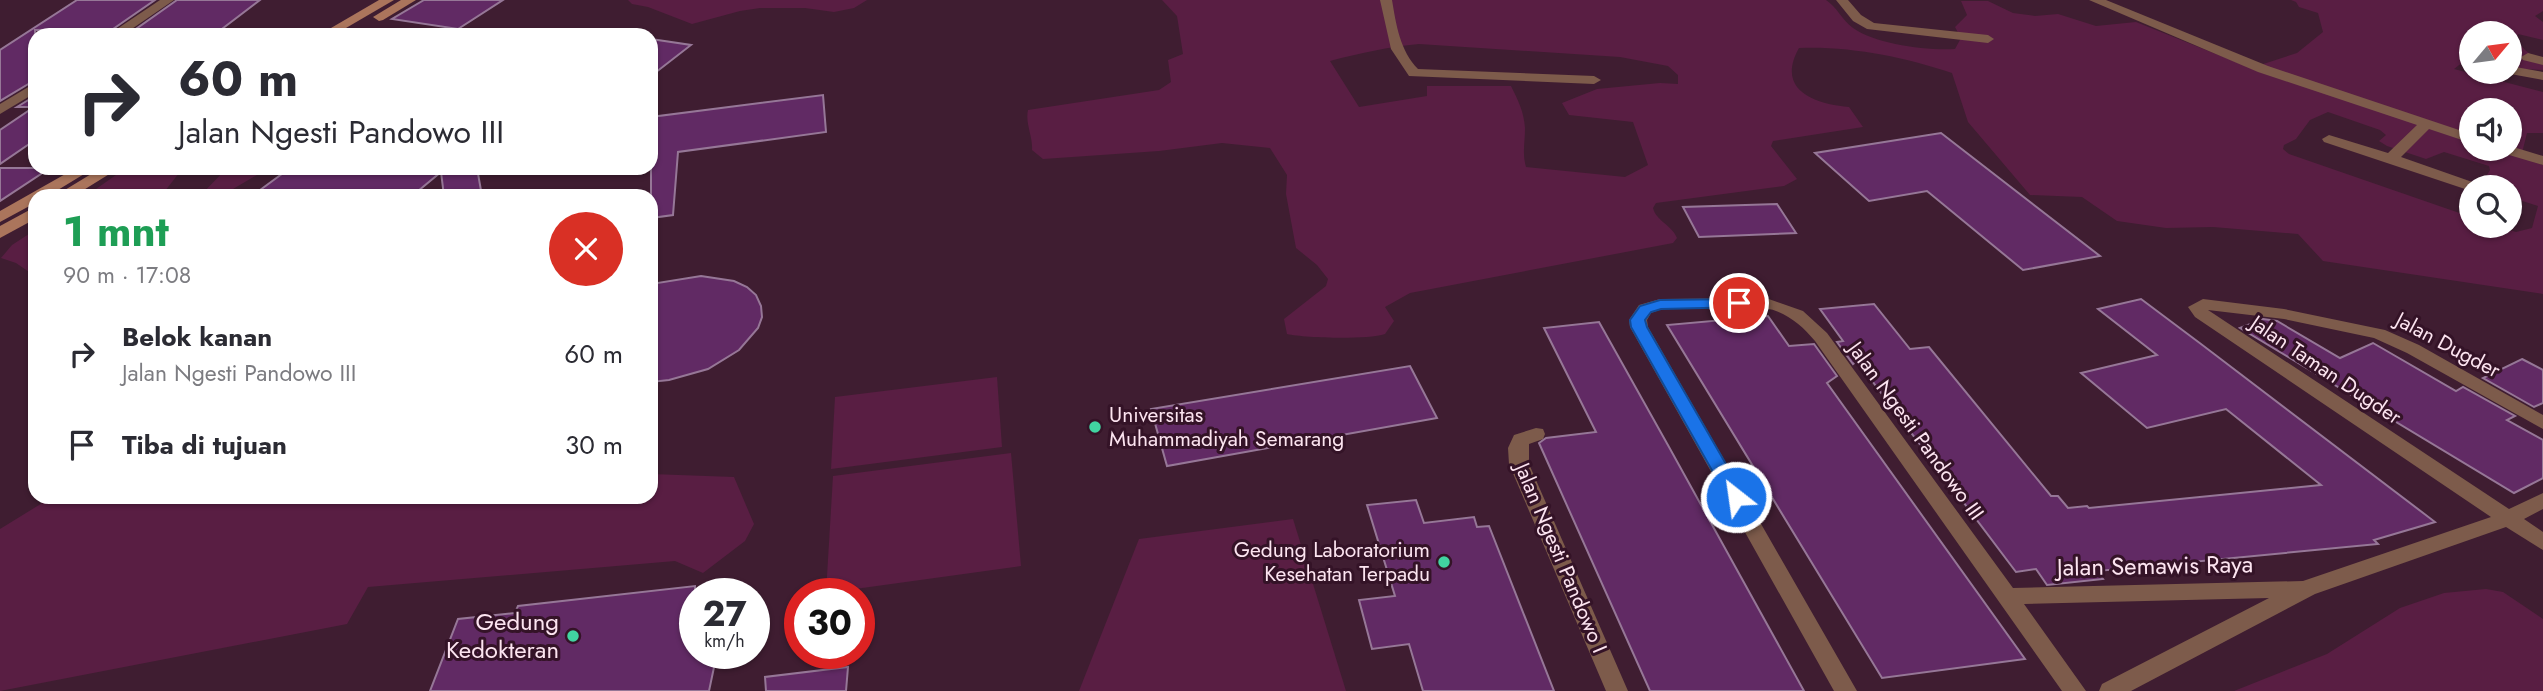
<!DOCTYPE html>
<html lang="id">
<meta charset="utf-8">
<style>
body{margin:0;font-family:Jost,sans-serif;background:#f7f7f7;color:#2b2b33;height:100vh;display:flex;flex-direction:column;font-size:26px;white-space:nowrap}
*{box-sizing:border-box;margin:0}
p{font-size:23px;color:#7c7c81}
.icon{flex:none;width:38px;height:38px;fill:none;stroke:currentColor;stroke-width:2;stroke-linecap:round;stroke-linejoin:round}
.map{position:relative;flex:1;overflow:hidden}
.side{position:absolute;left:28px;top:189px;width:630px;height:315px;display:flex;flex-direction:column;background:#fff;border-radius:21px;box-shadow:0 2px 5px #0004}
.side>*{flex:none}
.top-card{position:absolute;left:28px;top:28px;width:630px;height:147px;border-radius:21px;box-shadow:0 2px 5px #0004;background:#fff;color:#2b2b33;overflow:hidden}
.needle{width:46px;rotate:61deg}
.controls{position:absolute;left:2459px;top:21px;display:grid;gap:14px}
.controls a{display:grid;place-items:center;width:63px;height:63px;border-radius:50%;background:#fff;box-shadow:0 2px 5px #0004;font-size:35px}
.speed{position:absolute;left:679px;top:578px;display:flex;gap:14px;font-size:35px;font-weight:700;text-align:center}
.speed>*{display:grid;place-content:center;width:91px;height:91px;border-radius:50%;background:#fff;box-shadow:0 2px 5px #0004;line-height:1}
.speed small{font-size:18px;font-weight:400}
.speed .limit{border:10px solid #d22;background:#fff;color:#111}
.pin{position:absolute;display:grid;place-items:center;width:60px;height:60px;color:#fff;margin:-30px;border:4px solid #fff;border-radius:50%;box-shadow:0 2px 7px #0007}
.me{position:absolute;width:77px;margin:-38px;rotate:330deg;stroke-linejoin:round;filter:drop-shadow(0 0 5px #0008)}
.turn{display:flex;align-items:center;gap:24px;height:147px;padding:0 35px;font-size:32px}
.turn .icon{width:91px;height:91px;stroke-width:2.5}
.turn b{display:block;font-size:49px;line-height:60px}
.round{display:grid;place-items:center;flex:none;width:74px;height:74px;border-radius:37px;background:#f7f7f7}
.summary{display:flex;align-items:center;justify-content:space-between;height:119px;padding:0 35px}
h1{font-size:42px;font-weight:700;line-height:52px;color:#1e9e55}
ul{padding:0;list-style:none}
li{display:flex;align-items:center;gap:21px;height:91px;padding:0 35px}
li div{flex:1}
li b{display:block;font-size:26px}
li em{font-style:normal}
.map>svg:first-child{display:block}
.green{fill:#591e43;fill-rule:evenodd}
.building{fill:#612a64;stroke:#967797;stroke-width:2}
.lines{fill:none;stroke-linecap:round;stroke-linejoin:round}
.street{fill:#7d5b4b;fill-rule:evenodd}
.secondary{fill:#ab755c;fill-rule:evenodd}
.route{fill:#1a73e8;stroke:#114b97;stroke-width:2}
.poi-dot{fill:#41d4a1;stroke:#341327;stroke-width:2.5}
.labels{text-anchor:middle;stroke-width:6;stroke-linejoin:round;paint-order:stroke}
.street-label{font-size:21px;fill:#fce4f0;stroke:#341327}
.poi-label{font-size:21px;fill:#fce4f0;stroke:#341327;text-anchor:start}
.near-street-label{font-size:24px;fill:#fce4f0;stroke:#341327}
.near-poi-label{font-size:24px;fill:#fce4f0;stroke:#341327;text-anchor:end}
</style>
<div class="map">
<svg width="2543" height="691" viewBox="0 0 2543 691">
<rect width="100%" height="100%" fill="#3f1d31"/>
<g class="green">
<polygon points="628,0 867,0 854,8 834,12 805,8 760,8 740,11 692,24 648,7 632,4"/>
<path d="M1162,0H1826C1837,7 1842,20 1853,28C1875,44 1927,51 1955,49L1961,38L1955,27L1967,15L1961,1H1988L2013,13L2035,16L2058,14L2096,26L2136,22L2251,68L2297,53L2323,32L2318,13L2299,7L2296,2L2291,0H2543V11L2535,16L2543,22V40L2518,34L2516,40L2525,50L2543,64V70L2510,68V33H2471V63L2463,62L2454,69L2543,92V133H2527L2521,157L2543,165V294L2323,261L2298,234L2213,227L2166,228L2117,221L2082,197L2030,195L1968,122L1952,73C1904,57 1850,46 1799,48C1775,91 1816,104 1849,107L1863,127L1773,141L1771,146L1797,179L1784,186L1656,203L1653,208C1656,221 1672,225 1677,238L1673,243L1410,293L1385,307L1394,321L1385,334C1366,340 1305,338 1287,334L1284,319L1326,286L1328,279L1317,265L1296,248L1286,194L1287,175L1270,148L1222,143L1159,151L1043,159L1032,150C1033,136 1025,124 1028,110L1159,90L1171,82L1168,60L1183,54L1177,16ZM1419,44L1620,57L1668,66L1678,75V84L1660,83L1597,89L1562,103L1569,115L1633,122L1648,165L1625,177L1526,167C1522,153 1525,143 1525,128C1524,112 1518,100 1511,86H1427V96L1359,107L1330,61C1360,53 1388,47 1419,44ZM2471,110H2510V149H2471ZM2328,112L2380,130L2386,135L2379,141L2387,146L2426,159L2444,152L2489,166L2490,170L2482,183L2489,187H2510V197L2538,206L2532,228L2516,232L2497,226H2471V217L2289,154L2283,149L2284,145L2296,139L2310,120Z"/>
<polygon points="126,168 183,168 161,196 86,196"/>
<polygon points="227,168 269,168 233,189 227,196 200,196"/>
<polygon points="35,230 35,276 16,263 1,258 12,245"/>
<polygon points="997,377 1002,447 831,469 835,397"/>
<polygon points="1011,453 1021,566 826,593 833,476"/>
<polygon points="651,474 734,477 754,524 745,541 703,573 675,561 368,587 347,624 0,691 0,529 52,497 651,497"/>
<polygon points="1293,519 1346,691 1079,691 1139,539"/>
<polygon points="2486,589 2503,592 2543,619 2543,691 2234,691 2327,654 2400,608 2444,593"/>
</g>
<g class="building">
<polygon points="77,0 155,0 113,29 35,30 35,80 0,101 0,50"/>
<polygon points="177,0 260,0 214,35 151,35 158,30 136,29"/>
<polygon points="424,0 503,0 458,29 392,19"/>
<polygon points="651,39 691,45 651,76"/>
<polygon points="823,95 826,132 678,152 673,215 651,218 651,117"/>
<polygon points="35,96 35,140 0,164 0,130 34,107 17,107"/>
<polygon points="1941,133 2100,256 2023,270 1927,191 1869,201 1815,153"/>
<polygon points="0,168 50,168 0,201"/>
<polygon points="290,168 477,168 482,196 444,196 441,172 412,196 252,196"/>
<polygon points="1777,204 1796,233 1699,237 1683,207"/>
<polygon points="701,276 734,281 747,287 756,295 761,306 762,317 758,328 739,350 708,369 669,380 651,382 651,284"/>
<polygon points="2141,299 2201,344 2435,522 2374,540 2378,544 2097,571 2103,579 2047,585 2036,569 2016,572 1857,361 1853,364 1837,342 1843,341 1820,309 1874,304 1910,349 1929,347 2051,496 2058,496 2068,508 2087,506 2089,508 2321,485 2226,409 2147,428 2081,373 2157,355 2098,309"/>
<polygon points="1768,316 1789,346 1814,344 1837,376 1827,383 2025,659 1882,678 1667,325"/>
<polygon points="2263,319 2277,321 2340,358 2373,343 2456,391 2463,387 2515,416 2507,420 2543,440 2543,478 2514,493 2240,328"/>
<polygon points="1599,322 1669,447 1804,691 1650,691 1539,443 1546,438 1596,432 1544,328"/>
<polygon points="2522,359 2543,370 2543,403 2534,407 2483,378"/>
<polygon points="1410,366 1437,418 1167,466 1151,409"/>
<polygon points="1416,500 1424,523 1474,517 1477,527 1489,526 1554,691 1423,691 1409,644 1372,649 1359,600 1395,596 1367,505"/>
<polygon points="695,586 695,653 717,653 709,691 430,691 458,619 515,613 518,606"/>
<polygon points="848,667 846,691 766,691 765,677"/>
</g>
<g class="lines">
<g class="street">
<polygon points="160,0 174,0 123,35 108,35"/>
<path d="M1380,0H1392C1396,24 1400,51 1418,69L1594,76L1601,80L1594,84L1409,76L1391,49Z"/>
<polygon points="1836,0 1848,0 1861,15 1874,23 1988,35 1994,39 1988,43 1867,29 1853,21"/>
<polygon points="2089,0 2106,0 2268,66 2471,134 2471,143 2429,129 2401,157 2478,184 2481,187 2468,190 2324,142 2322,139 2329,135 2388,153 2417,125 2258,72"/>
<polygon points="2528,53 2543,57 2543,65 2523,60 2521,57"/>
<polygon points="2510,66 2543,72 2543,80 2505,73 2510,72"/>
<polygon points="35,83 35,93 0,114 0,104"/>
<polygon points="2510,146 2543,156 2543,165 2499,152 2497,149 2510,149"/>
<path d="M1766,298L1803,311L1827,333L2013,588L2303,581L2491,517L2195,317L2188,307L2203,299L2284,309L2385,330L2419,345L2543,415V429L2407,353L2374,338L2284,319L2208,310L2509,509L2543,493V509L2524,519L2543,532V550L2506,527L2315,594L2131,691H2099L2102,684L2269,598L2024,604L2086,691H2062L1815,341C1804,328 1792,317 1776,311C1756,303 1687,309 1662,309L1651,313L1647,320L1648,327L1857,691H1834L1630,327L1629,320L1639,305L1660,299Z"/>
<polygon points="1536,428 1543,429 1545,434 1543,439 1529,444 1529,464 1628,691 1606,691 1509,464 1508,448 1514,435"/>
</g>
<g class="secondary">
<polygon points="379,0 394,0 334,35 319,35"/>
<polygon points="401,0 416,0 383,20 379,21 373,17"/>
<polygon points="76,168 94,168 48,196 35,196 35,203 0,222 0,211"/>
<polygon points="101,168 119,168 74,196 55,196"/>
<polygon points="35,207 35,219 0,238 0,226"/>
</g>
</g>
<polygon class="route" points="1739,299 1745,300 1747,303 1745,307 1661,309 1651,312 1645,320 1647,327 1745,497 1742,502 1729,502 1727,497 1631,327 1630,320 1640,306 1660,300"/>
<g class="poi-dot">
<circle cx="1095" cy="427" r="7"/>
<circle cx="1444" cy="562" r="7"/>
<circle cx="573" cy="636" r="7"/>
</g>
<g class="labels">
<g class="street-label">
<text transform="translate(2448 345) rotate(28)" y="7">Jalan Dugder</text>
<text transform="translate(2326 370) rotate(34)" y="7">Jalan Taman Dugder</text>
<text transform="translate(1916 431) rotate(54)" y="7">Jalan Ngesti Pandowo III</text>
<text transform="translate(1561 558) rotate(67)" y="7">Jalan Ngesti Pandowo I</text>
</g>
<g class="poi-label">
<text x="1109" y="422">Universitas<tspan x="1109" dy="24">Muhammadiyah Semarang</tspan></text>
<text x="1430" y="557" text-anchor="end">Gedung Laboratorium<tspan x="1430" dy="24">Kesehatan Terpadu</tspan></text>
</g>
<g class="near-street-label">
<text transform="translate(2155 566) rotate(-1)" y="8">Jalan Semawis Raya</text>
</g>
<g class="near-poi-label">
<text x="559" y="630">Gedung<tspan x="559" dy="28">Kedokteran</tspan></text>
</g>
</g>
</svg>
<div class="controls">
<a><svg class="needle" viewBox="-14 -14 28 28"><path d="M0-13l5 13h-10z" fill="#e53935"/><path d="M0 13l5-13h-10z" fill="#7c7c81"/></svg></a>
<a><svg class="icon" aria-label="sound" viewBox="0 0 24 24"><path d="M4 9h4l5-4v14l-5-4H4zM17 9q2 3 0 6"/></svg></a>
<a><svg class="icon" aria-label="search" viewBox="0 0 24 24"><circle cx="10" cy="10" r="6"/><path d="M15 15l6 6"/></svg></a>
</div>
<div class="speed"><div>27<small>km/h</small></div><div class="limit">30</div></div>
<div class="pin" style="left:1739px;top:303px;background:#d93025"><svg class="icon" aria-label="arrive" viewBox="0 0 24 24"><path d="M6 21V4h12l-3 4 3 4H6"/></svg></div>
<svg class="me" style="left:1736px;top:497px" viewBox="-20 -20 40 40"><circle r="17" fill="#1a73e8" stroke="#fff" stroke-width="3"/><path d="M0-11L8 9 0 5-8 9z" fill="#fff"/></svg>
<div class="top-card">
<div class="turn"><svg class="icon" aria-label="right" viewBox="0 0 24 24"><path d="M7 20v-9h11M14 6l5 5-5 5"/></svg><div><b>60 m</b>Jalan Ngesti Pandowo III</div></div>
</div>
<section class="side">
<div class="summary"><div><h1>1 mnt</h1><p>90 m · 17:08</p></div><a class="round" style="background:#d93025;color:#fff"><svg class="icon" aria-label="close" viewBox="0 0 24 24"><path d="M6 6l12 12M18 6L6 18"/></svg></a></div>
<ul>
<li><svg class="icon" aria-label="right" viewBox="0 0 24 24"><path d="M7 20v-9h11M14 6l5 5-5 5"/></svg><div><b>Belok kanan</b><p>Jalan Ngesti Pandowo III</p></div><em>60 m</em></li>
<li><svg class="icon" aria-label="arrive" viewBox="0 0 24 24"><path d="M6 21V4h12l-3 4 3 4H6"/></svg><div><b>Tiba di tujuan</b></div><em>30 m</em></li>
</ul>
</section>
</div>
